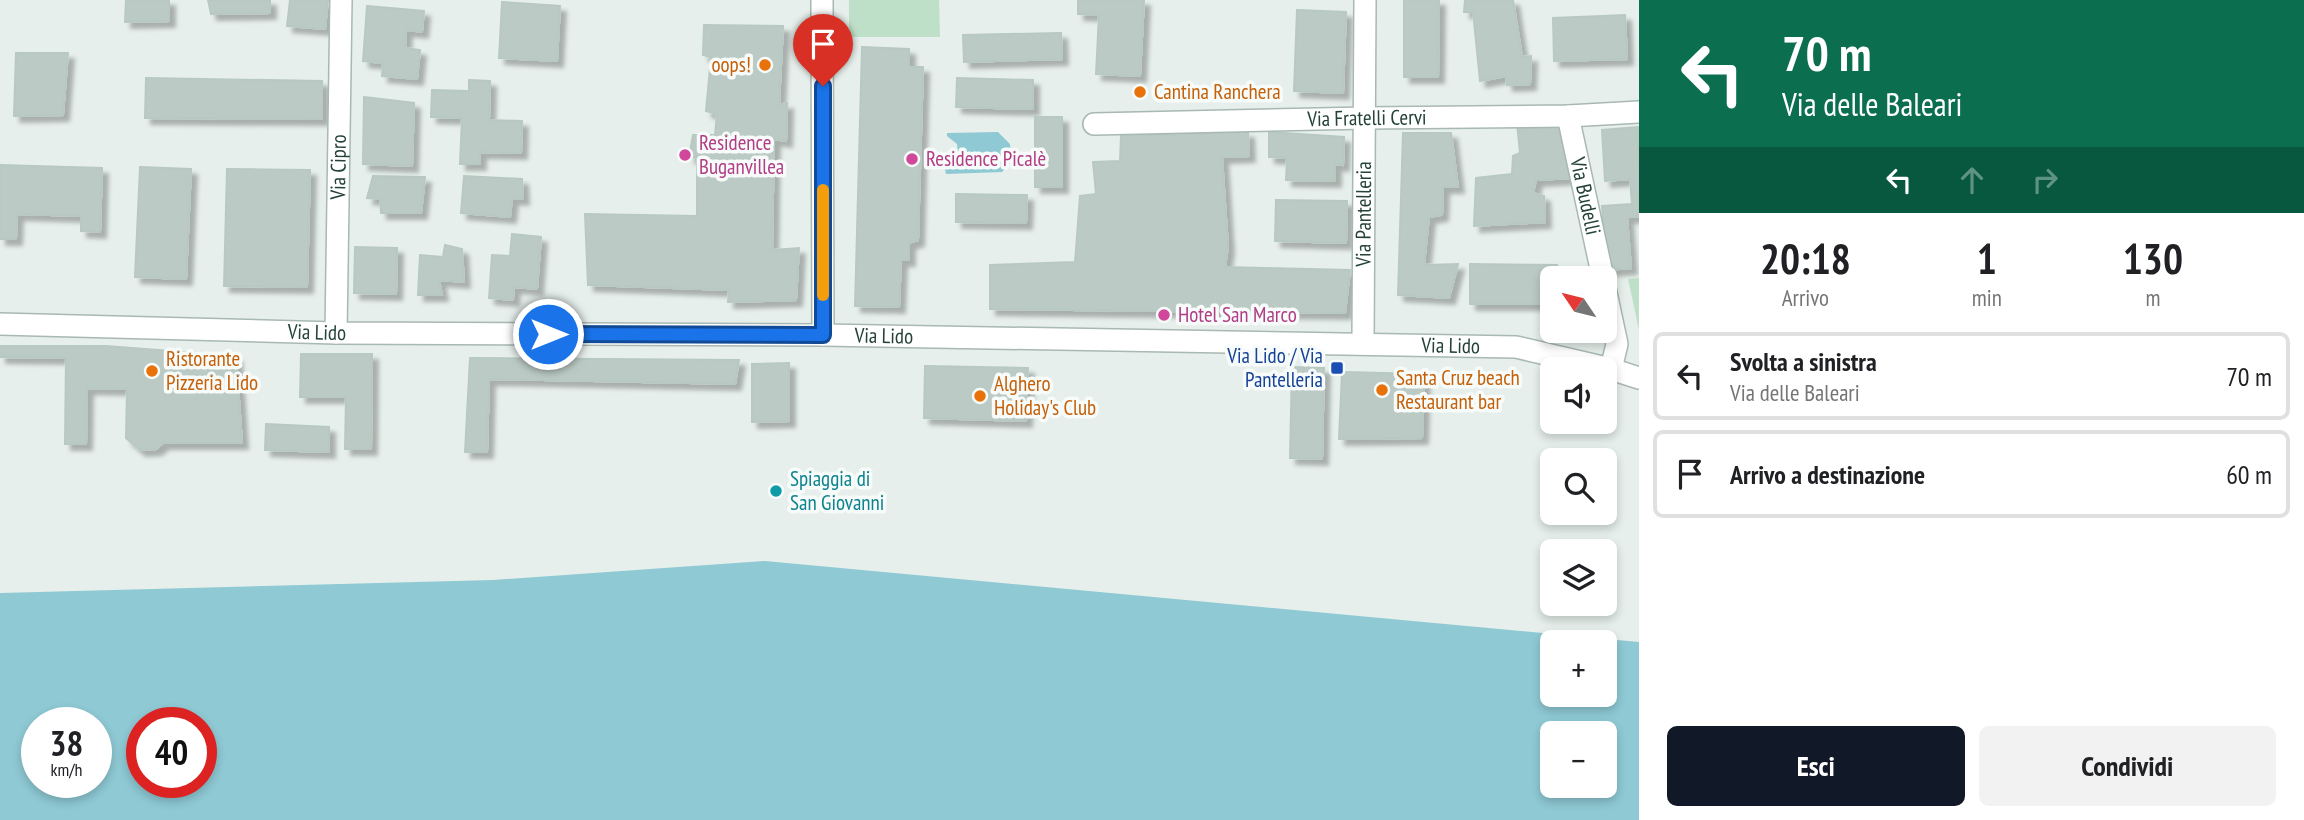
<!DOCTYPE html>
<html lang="it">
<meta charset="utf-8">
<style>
body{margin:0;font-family:"PT Sans Narrow",sans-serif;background:#f2f2f2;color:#202124;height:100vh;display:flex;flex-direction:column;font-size:26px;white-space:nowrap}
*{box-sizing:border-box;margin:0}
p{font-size:23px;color:#757577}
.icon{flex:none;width:38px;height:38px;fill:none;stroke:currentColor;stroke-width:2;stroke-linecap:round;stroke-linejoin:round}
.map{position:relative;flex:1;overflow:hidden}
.drawer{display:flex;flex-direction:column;background:#fff;width:665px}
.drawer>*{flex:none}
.hud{background:#0b6e4f;color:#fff;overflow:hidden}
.needle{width:46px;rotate:305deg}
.tools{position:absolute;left:1540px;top:266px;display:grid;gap:14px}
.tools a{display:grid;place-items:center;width:77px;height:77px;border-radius:10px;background:#fff;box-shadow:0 4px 10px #0003;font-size:35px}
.speed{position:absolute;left:21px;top:707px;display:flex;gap:14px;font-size:35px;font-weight:700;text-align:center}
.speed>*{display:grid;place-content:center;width:91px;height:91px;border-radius:50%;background:#fff;box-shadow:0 4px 10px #0003;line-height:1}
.speed small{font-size:18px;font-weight:400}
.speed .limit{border:10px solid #d22;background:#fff;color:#111}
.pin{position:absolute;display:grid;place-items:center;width:60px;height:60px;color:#fff;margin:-72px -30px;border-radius:50% 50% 50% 0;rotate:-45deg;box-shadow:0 0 7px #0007}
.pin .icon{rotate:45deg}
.me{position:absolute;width:77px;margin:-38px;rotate:90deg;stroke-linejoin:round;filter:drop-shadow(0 0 5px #0008)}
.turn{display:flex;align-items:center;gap:24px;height:147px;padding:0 28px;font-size:32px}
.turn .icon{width:91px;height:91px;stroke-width:2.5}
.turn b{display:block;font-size:49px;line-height:60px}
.lanes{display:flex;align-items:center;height:66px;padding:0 28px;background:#0003;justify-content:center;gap:35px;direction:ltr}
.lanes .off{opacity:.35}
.eta{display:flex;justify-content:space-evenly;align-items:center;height:119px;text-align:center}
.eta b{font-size:42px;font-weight:600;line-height:49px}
.button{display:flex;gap:14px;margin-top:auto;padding:14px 28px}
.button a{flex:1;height:80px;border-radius:10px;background:#111827;color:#fff;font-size:28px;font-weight:600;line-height:80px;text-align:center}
.button a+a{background:#f2f2f2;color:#202124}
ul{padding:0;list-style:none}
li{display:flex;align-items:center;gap:21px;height:88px;margin:0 14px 10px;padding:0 14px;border:4px solid #e0e0e0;border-radius:10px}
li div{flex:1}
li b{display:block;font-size:26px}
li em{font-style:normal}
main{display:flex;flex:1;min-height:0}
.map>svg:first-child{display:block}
.green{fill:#bfe0c8}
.water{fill:#8ec9d4;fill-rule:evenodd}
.building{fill:#bbcac4;stroke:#b8c9c2;stroke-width:2;filter:url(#shadow)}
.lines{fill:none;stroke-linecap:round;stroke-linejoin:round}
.minor-casing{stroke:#a8b8b2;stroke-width:24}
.tertiary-casing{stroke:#a8b8b2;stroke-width:24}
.minor{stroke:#fff;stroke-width:21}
.tertiary{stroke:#fff;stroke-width:21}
.route-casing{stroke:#114b97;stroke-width:18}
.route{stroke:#1a73e8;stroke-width:12}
.slow{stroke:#f59e0b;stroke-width:12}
.food-dot{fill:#e8710a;stroke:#f7fbf9;stroke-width:2.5}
.hotel-dot{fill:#d1479c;stroke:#f7fbf9;stroke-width:2.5}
.transit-dot{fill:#1a4fb4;stroke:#f7fbf9;stroke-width:2.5}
.culture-dot{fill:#0f9aa8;stroke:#f7fbf9;stroke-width:2.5}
.labels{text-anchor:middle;stroke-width:7;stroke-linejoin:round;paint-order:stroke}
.food-label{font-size:21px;fill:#c56008;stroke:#f7fbf9;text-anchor:start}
.street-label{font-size:21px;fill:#24423a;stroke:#f7fbf9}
.hotel-label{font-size:21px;fill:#b23c85;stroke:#f7fbf9;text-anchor:start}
.transit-label{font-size:21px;fill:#164399;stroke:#f7fbf9;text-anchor:end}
.culture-label{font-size:21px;fill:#0d838f;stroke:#f7fbf9;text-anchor:start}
</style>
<main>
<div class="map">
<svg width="1639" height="820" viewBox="0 0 1639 820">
<defs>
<filter id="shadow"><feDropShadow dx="6" dy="6" stdDeviation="2" flood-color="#0004"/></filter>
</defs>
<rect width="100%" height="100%" fill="#e6efeb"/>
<g class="green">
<polygon points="849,0 939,0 940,37 849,37"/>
<polygon points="1639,278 1639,330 1628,279"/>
</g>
<g class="water">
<path d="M998,132L1010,144L1011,162L1002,172L946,174L945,169C957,162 959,158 957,144L947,136V133Z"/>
<path d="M765,561L1639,642V820H0V593L493,580ZM1552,642H1605V695H1552ZM37,723H96V782H37ZM142,723H201V782H142ZM1552,733H1605V786H1552Z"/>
</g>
<g class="building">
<polygon points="126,0 169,0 169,21 125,22"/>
<polygon points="208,0 270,0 270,13 211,14"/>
<polygon points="290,0 328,0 325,29 287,26"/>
<polygon points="1078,0 1144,0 1140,76 1096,74 1099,15 1078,14"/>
<polygon points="1404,0 1439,0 1438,77 1404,77"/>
<polygon points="1465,0 1513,0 1522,57 1531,56 1530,84 1507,85 1506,76 1480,81 1473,12 1464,12"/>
<polygon points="502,2 560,6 557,61 499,58"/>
<polygon points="367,6 424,11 422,32 406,30 405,48 420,50 417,79 382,76 383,63 363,61"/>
<polygon points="1297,10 1346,12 1343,93 1294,91"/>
<polygon points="1625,15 1627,59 1554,61 1553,18"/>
<polygon points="704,25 783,26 779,105 787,103 786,141 774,139 772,250 799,248 796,300 728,302 729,290 588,285 585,214 697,216 697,158 689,157 693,135 715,135 717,114 706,111 711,57 703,55"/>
<polygon points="1061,33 1062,59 964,62 963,35"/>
<polygon points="862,47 909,49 909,67 923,67 918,240 909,243 909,260 901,260 899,307 855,306"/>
<polygon points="16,53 68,53 63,115 14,116"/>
<polygon points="146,78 322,81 322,119 145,118"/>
<polygon points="957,78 1033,80 1033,109 956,107"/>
<polygon points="469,80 490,81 489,120 522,121 521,153 480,152 480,164 460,164 462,118 431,117 432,90 469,91"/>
<polygon points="364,97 414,103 412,166 363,164"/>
<rect x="1035" y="117" width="27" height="70"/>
<polygon points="1560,122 1572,178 1536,180 1533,193 1544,196 1545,222 1474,226 1476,178 1512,174 1513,156 1520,153 1517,123"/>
<polygon points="1638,127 1639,216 1627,217 1631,268 1607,270 1602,206 1632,204 1630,179 1605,181 1602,130"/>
<polygon points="1248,132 1249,156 1222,157 1228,247 1225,267 1350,270 1345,313 990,309 990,265 1075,262 1080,196 1096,194 1093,162 1120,161 1121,136"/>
<polygon points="1269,132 1344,137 1343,165 1335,164 1335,181 1286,180 1287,158 1269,157"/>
<polygon points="1403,133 1451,133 1458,187 1443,187 1442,215 1429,217 1424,265 1458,264 1449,298 1398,295"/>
<polygon points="0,165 102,168 100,232 81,231 81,216 17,214 16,239 0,239"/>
<polygon points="140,167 191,169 186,279 135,277"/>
<polygon points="227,169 310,170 307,287 224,286"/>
<polygon points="373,176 425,177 421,213 381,213 380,199 367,198"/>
<polygon points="464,176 522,179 523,199 512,198 510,217 461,213"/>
<polygon points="956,194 1027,195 1026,223 956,222"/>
<polygon points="1276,200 1347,201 1346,243 1275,241"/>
<polygon points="512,234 541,237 537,289 514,287 513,300 489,298 492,255 510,256"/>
<polygon points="445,245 462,249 464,282 439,280 442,295 418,295 420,255 443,257"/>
<polygon points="355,247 397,248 396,294 354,293"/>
<polygon points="1470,264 1557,265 1557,278 1552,278 1552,304 1470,304"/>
<polygon points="0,346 106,346 236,356 242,443 163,443 156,449 140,450 126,438 127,389 87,388 86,444 65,444 66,358 0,357"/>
<polygon points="301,354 372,354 371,449 345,449 346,397 300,397"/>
<polygon points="470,358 739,360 735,384 489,379 487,452 465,452"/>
<polygon points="789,363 789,421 752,422 752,364"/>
<polygon points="925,366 1028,368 1026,421 924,418"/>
<polygon points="1292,367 1324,368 1322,459 1290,458"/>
<polygon points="1342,372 1424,374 1422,438 1339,439"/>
<polygon points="266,424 329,427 329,452 265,450"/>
</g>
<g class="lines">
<defs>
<g id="minor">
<polyline points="822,0 823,335"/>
<path id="s1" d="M1568,116L1603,278"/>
<path id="s2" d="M1094,124L1366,118L1568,116L1639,112"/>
<polyline points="1605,288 1617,344 1611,369"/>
<path id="s3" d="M336,333L341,0"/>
<path id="s4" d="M1363,344L1365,0"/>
</g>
<g id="tertiary">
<path id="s5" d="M0,324L336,333L823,335L1516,347L1611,369L1639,378"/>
</g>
</defs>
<use href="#minor" class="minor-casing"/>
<use href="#tertiary" class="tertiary-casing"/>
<use href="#minor" class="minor"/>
<use href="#tertiary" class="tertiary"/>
</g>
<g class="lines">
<defs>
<polyline id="route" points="548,334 823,335 823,86"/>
</defs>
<use href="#route" class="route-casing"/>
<use href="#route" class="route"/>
<polyline class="slow" points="823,190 823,295"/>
</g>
<g class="food-dot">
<circle cx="765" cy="65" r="7"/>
<circle cx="1140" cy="92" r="7"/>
<circle cx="152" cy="371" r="7"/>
<circle cx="1382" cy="390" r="7"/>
<circle cx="980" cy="396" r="7"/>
</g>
<g class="hotel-dot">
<circle cx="685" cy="155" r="7"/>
<circle cx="912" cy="159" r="7"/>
<circle cx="1164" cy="315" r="7"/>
</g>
<rect class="transit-dot" x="1330" y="361" width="14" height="14" rx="3.5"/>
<circle class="culture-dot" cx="776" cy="491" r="7"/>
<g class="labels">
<g class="food-label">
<text x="751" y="72" text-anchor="end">oops!</text>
<text x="1154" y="99">Cantina Ranchera</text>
<text x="166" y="366">Ristorante<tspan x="166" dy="24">Pizzeria Lido</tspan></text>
<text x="1396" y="385">Santa Cruz beach<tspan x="1396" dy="24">Restaurant bar</tspan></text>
<text x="994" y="391">Alghero<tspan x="994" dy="24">Holiday's Club</tspan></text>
</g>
<g class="street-label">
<text dy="7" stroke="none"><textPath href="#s2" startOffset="273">Via Fratelli Cervi</textPath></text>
<text dy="7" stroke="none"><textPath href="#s3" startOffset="166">Via Cipro</textPath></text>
<text dy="7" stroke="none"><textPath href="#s1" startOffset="82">Via Budelli</textPath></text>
<text dy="7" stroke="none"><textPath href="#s4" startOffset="130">Via Pantelleria</textPath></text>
<text dy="7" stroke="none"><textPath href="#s5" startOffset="317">Via Lido</textPath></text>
<text dy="7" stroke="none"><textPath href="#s5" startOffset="884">Via Lido</textPath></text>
<text dy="7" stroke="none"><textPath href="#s5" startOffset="1451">Via Lido</textPath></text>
</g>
<g class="hotel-label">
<text x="699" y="150">Residence<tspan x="699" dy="24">Buganvillea</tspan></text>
<text x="926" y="166">Residence Picalè</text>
<text x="1178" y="322">Hotel San Marco</text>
</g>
<g class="transit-label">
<text x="1323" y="363">Via Lido / Via<tspan x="1323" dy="24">Pantelleria</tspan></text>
</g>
<g class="culture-label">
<text x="790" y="486">Spiaggia di<tspan x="790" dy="24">San Giovanni</tspan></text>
</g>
</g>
</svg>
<div class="tools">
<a><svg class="needle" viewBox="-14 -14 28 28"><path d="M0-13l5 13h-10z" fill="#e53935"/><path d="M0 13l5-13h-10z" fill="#757577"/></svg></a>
<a><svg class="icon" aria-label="sound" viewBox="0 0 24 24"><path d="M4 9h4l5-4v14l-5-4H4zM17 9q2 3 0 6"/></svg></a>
<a><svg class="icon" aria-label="search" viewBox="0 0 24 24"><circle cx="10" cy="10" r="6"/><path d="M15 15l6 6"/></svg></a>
<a><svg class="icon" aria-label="layers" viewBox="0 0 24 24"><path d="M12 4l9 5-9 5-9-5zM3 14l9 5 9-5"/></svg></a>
<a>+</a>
<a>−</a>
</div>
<div class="speed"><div>38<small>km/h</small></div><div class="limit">40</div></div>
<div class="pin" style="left:823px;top:86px;background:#d93025"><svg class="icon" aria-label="arrive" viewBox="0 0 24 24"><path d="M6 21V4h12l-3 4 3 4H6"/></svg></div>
<svg class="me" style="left:548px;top:334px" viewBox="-20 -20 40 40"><circle r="17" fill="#1a73e8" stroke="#fff" stroke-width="3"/><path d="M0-11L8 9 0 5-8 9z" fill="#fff"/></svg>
</div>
<section class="drawer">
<div class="hud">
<div class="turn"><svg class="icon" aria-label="left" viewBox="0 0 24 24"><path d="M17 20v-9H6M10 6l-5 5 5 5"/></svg><div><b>70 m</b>Via delle Baleari</div></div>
<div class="lanes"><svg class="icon" aria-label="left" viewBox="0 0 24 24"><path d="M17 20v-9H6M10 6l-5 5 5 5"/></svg><svg class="icon off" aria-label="ahead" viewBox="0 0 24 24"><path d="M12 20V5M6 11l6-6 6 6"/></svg><svg class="icon off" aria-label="right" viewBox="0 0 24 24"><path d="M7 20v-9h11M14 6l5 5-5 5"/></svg></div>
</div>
<div class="eta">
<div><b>20:18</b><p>Arrivo</p></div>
<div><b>1</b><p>min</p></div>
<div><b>130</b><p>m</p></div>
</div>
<ul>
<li><svg class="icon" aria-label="left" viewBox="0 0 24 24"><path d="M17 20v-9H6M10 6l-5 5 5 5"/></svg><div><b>Svolta a sinistra</b><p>Via delle Baleari</p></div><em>70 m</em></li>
<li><svg class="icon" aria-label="arrive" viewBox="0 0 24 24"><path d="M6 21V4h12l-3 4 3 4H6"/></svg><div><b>Arrivo a destinazione</b></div><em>60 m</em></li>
</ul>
<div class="button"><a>Esci</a><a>Condividi</a></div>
</section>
</main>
